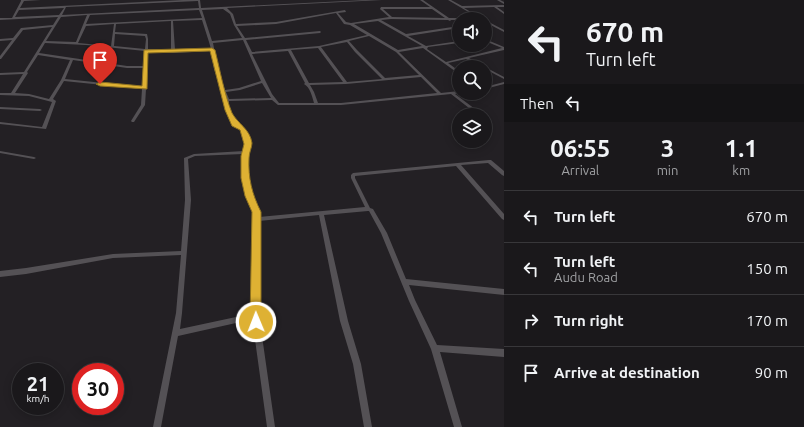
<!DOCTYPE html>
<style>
body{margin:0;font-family:Ubuntu,sans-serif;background:#232124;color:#f1f3f6;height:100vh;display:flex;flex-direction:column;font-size:15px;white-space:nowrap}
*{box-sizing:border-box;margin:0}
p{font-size:13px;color:#9fa0a3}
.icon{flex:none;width:22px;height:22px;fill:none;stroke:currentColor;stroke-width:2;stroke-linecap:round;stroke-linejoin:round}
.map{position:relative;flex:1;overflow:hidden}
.drawer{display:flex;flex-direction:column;background:#1a181b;width:300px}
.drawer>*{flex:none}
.guide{background:#1a181b;color:#f1f3f6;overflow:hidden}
.buttons{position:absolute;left:452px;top:12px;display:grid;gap:8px}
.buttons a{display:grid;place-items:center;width:40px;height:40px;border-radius:50%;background:#1a181b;box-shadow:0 2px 10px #0003,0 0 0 1px #38373a;font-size:20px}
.speed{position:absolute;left:12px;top:363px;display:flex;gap:8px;font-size:20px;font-weight:700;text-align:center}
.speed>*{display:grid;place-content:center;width:52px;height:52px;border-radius:50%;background:#1a181b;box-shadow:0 2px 10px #0003,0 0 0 1px #38373a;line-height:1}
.speed small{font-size:10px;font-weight:400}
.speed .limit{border:6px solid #d22;background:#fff;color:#111}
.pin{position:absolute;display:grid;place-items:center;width:34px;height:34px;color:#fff;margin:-41px -17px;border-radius:50% 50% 50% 0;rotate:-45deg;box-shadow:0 0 4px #0007}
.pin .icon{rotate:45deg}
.me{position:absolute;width:44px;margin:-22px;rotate:359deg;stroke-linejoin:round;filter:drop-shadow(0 0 3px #0008)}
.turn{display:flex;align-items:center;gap:14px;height:84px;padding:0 16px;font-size:18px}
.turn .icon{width:52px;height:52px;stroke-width:2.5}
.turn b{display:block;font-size:28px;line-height:34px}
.then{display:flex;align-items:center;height:38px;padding:0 16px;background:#0003;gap:8px;font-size:15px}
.eta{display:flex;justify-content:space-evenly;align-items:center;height:68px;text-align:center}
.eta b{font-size:24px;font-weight:700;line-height:28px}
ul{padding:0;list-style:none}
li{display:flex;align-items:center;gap:12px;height:52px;padding:0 16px;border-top:1px solid #38373a}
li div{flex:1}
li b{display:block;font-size:15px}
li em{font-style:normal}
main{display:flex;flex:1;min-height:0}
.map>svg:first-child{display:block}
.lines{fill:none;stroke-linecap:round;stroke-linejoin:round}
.minor{fill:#545155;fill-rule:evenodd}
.route{fill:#deb133;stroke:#907321}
</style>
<main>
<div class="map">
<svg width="504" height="427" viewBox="0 0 504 427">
<rect width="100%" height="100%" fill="#232024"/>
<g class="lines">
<g class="minor">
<path d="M21,0H41L24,1L20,8L183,0H200L201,8L366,0H382L227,8L233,14L236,24L276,22L345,10L346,12L338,13L346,22L351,23L389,17L380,9L381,7H430L420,0H423L449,18H459L460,19H459V20H451L450,21L448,20L391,19L381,20L406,34L459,26V28L408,36L426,46L459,41V43L428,47L427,49L446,62L502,48L485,41V39L504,47V50L469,58L485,67H480L466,59L448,63L459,71V74L423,48L399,52L441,93L459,91L460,93L455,94L483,115H478L451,94L341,105H278L272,100L229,101V107L237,123L245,129L250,143L248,151L249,152L248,153L247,156C247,169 247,182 251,195C254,203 259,209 259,217L365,207L351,178V175L353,173L489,160H491L504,171V176L502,175L488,163L461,165L504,214V220L502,219L456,166L355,176V178L370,208L373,209L387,233L406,279L504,289V295L409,285L415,300L437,345L504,349V357L440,352L462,427H454L431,349L409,301L381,233L369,211H368L324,215L348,321L361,364L372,427H364L353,364L340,321L319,215L259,221L260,322L275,427H267L253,325L236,323L178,336L161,427H153L176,313L181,255L113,258L26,274L0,277V271L26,268L113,254L181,251L185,200L184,158L194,154L244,151L246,143L241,130L234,125L225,107V100L214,69L211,51L173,53L148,51L146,87L147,88L146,89L145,105L134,122H132L131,121L141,105L142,89L64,81L53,99L56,101L46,129L0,124V122L42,127L52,102L29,96L0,95V93H11L23,74L0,75V73L24,72L52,27L23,30L1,59H0V56L12,40L0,41V39L13,38L21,28L53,25L58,17L0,20V18H12L21,1ZM198,1L199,8L62,15L66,7ZM64,8L59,15L15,17L19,10ZM223,9L230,14L234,25L242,38L212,41L202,10ZM383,9H432L445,18L392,17ZM199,10L202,18L86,24L90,15ZM336,13L344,24L350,25L367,35L319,46L252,52L246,40L320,33L321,32L320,31L245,38L237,26L276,24ZM87,15L76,42L46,41L61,17ZM202,20L209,42L211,49L175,50L173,21ZM171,21V50L148,49V39L147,34L115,32L116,24ZM378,21L422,46L398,50L354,24ZM114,24L111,46L78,43L86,26ZM115,34L145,36L146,39L145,49L114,46ZM369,36L396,52L419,75L385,78L357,50L349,41ZM243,40L261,81L239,88L225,90L218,69L213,43ZM347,42L355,52L382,79L347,82L321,47ZM45,43L86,45L145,51L144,66H127L39,53ZM318,48L343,82L309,83L291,50ZM288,51L305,83L304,84C310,87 312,96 314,103H279L272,94L252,54ZM38,55L70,60L61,80L49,99L29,94L15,93L28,73L27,72ZM73,60L127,68H144L142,87L65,79ZM421,77L437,93L341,103H318L314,92L310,85L346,84ZM262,83L271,98L229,99L226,92L240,90ZM243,154C241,167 242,182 246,195C249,203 255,211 252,219L253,220L252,318L236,317L180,329L182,313L191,200L188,159L195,156Z"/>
<polygon points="448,0 451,0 462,6 504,5 504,7 497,7 504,12 504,14 494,7 464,8 483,19 462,19 477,17"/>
<polygon points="497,0 500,0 504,2 504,4"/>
<polygon points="485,20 504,30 504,32 485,22"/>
<polygon points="485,67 504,77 504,79 485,69"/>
<polygon points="504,82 504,84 485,89 485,87"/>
<polygon points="0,107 40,109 42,110 40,111 0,109"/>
<polygon points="485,117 489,119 489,121 485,120"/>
<polygon points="0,151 34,157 36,158 34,159 0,153"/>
</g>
</g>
<path class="route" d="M212,48L215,50C220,70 224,93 232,113C238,124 250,129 252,143C252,147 249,153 249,158C248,178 252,194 261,212V322L260,326L256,328L251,326L250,322L252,212L245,196L241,178V156L244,144L240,130L232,126L225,110L210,51L148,53L147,89L100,86L96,84L100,82L142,86L144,50Z"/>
</svg>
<div class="buttons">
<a><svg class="icon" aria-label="sound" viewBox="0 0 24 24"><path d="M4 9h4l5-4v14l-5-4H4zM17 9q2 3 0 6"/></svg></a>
<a><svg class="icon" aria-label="search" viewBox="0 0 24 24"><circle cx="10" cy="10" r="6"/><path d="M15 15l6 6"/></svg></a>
<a><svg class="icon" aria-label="layers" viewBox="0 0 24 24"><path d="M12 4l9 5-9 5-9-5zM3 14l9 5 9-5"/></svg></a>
</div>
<div class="speed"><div>21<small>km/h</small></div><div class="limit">30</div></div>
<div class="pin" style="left:100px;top:84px;background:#d93025"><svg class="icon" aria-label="arrive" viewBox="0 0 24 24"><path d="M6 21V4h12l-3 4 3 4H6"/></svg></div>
<svg class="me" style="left:256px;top:322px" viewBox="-20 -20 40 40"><circle r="17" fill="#deb133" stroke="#fff" stroke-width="3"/><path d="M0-11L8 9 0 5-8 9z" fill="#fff"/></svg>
</div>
<section class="drawer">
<div class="guide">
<div class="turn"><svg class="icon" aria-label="left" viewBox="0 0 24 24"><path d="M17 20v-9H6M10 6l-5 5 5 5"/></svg><div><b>670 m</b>Turn left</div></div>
<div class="then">Then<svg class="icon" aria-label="left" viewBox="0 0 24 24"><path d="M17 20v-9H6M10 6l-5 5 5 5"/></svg></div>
</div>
<div class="eta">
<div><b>06:55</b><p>Arrival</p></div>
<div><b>3</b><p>min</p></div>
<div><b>1.1</b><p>km</p></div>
</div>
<ul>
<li><svg class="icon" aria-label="left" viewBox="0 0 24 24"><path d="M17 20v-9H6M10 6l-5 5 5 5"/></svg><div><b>Turn left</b></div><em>670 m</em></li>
<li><svg class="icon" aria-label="left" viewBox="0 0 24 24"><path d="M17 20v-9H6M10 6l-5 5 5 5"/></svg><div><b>Turn left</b><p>Audu Road</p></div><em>150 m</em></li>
<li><svg class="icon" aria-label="right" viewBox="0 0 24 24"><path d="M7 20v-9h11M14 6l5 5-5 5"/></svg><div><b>Turn right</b></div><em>170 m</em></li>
<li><svg class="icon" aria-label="arrive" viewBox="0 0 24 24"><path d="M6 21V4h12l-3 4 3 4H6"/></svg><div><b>Arrive at destination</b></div><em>90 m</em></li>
</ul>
</section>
</main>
